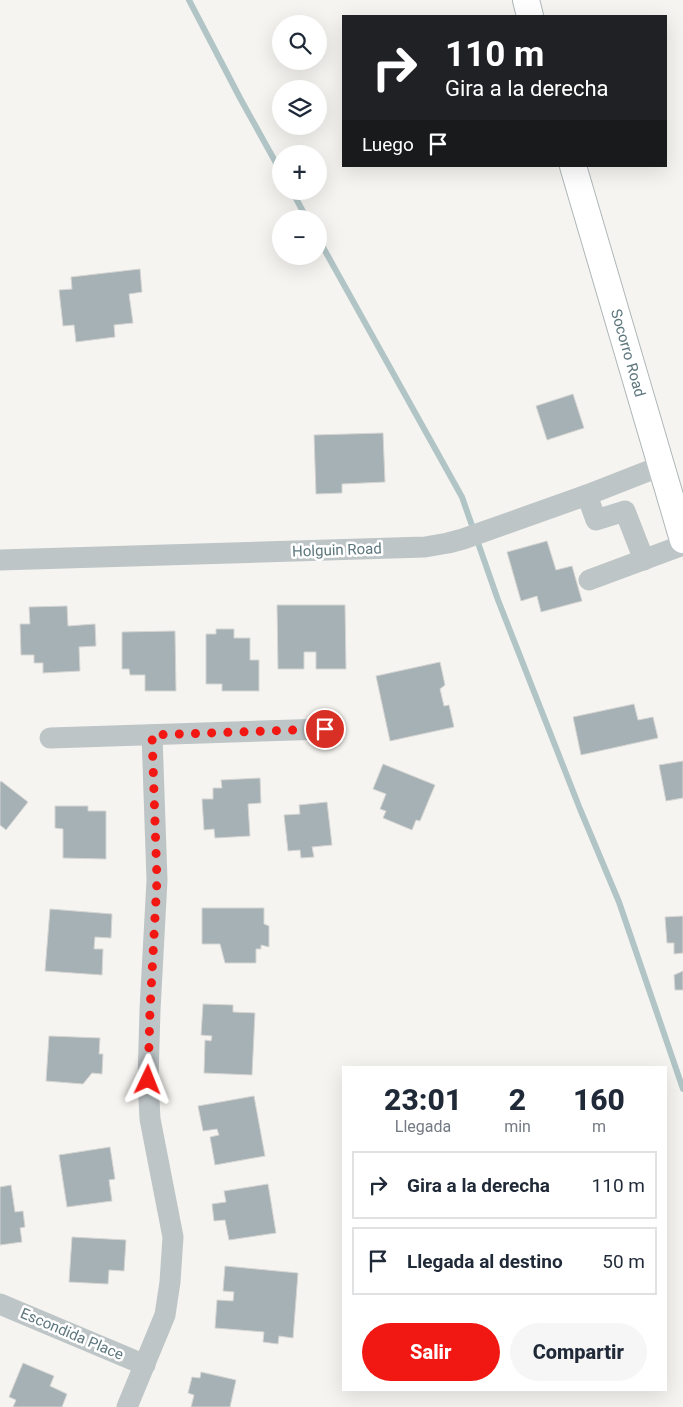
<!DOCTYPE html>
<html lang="es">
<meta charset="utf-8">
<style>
body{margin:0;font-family:Roboto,sans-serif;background:#f6f6f7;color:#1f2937;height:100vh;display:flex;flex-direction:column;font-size:19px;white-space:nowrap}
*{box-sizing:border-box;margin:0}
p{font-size:16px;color:#747a83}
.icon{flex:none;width:28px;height:28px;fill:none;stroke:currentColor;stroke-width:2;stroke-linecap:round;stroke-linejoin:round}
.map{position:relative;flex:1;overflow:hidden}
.drawer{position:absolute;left:342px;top:1066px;width:325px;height:325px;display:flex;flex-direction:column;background:#fff;border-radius:0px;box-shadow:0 5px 20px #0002}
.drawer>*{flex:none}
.guide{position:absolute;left:342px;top:15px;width:325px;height:152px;border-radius:0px;box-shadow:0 5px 20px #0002;background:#202124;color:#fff;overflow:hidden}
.fabs{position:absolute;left:272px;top:15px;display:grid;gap:10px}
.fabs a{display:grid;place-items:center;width:55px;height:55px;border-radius:50%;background:#fff;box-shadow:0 5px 20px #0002;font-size:25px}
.pin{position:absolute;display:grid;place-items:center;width:42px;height:42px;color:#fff;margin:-21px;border:2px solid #fff;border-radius:50%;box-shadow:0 1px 5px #0007}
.me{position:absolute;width:55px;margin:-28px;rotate:2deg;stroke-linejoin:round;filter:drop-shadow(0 0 4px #0008)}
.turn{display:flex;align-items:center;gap:18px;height:105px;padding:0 20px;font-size:22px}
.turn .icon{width:65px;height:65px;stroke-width:2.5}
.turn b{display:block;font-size:35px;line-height:42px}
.then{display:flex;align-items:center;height:48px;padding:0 20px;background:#0003;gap:10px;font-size:19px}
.eta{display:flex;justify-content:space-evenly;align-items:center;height:85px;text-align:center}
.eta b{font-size:30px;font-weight:800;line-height:35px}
.cta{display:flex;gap:10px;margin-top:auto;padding:10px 20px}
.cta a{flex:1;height:58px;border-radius:30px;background:#f11713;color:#fff;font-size:20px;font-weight:800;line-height:58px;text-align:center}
.cta a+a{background:#f6f6f7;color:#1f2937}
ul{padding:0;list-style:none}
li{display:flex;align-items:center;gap:15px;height:68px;margin:0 10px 8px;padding:0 10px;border:2px solid #e0e1e3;border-radius:0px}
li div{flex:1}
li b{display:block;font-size:19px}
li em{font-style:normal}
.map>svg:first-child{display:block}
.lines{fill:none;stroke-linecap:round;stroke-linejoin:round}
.stream{stroke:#b2c5c6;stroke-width:6}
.building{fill:#a5b1b4;stroke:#d6d5d3}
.major-casing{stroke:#afb7b9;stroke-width:28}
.minor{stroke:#bec5c7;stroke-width:21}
.major{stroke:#fff;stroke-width:26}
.route{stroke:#f11713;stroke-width:9;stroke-dasharray:0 16.2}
.labels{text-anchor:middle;stroke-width:5;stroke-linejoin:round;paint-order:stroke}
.street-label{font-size:15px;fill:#5d777e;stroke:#fff}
</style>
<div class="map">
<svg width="683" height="1407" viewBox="0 0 683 1407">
<rect width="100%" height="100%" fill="#f5f4f0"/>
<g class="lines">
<g class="stream">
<polyline points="189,0 240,98 281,172"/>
<polyline points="292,191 307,219"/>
<polyline points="319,240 462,497 498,600 580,809 619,902 683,1089"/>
</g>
</g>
<g class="building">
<polygon points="140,269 142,292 129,294 133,323 114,325 115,337 76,342 74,325 63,326 59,290 72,289 71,277"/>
<polygon points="573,394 584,428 547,440 536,406"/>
<polygon points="383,433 385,482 342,484 342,493 316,494 314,435"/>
<polygon points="547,541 556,570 572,566 582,601 541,612 537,596 521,601 507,552"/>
<polygon points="277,605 345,605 346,669 316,669 316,652 304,652 304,669 278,669"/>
<polygon points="67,606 68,626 95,624 96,646 79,647 80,671 43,673 43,663 34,663 34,655 21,655 20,624 30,624 29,607"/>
<polygon points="216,629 234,629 234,638 250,638 250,660 259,660 259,691 222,691 222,684 206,684 206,634 216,634"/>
<polygon points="175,631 176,691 145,691 145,675 130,675 129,669 122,669 122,632"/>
<polygon points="440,662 445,685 440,689 444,706 449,705 454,727 390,741 376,676"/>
<polygon points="634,704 638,720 653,717 658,738 581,755 573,717"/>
<polygon points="683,761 683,798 666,801 659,765"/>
<polygon points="383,764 435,785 420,821 416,820 412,830 383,818 386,811 380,809 386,794 373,789"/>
<polygon points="260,778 261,803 248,804 250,836 215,838 214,829 204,830 202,799 213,799 213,788 222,788 221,780"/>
<polygon points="1,781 28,802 6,830 0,825 0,783"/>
<polygon points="327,802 332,845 312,847 314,857 301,858 300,850 288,851 284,815 300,814 299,805"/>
<polygon points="55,806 88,806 88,811 106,811 106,859 63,858 63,829 55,828"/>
<polygon points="202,908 264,908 264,924 269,926 269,947 261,945 261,949 256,949 256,963 225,963 220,944 202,944"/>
<polygon points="50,909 112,914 111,938 95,937 94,949 103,949 102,975 45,971"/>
<polygon points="683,916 683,953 674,954 674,943 667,943 665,917"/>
<polygon points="683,971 683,990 675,990 674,975"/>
<polygon points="203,1004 233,1005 233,1012 255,1013 252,1075 204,1073 205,1040 211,1041 212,1036 201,1035"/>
<polygon points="49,1036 100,1038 99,1054 103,1054 102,1074 92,1073 83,1084 46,1081"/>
<polygon points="254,1096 265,1156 215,1165 210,1137 219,1135 217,1129 203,1131 198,1106"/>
<polygon points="110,1147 115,1179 109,1180 112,1201 67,1207 59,1155"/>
<polygon points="268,1184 276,1233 229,1240 225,1220 214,1221 212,1204 226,1202 224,1191"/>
<polygon points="11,1185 15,1212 23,1211 25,1227 20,1228 22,1242 0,1245 0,1187"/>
<polygon points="72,1237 126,1240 124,1271 109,1270 108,1284 69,1282"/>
<polygon points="225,1266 298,1273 293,1338 279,1336 278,1344 263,1342 264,1332 215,1328 217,1300 233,1301 234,1292 223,1291"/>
<polygon points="23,1363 54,1376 50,1386 67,1394 62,1407 13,1407 16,1400 9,1397"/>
<polygon points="201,1372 236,1380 230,1407 191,1407 194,1395 188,1393 192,1377 200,1378"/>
</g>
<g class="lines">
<defs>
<g id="major">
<polyline points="526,0 530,16"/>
<polyline points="573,166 683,540"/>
</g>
</defs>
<use href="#major" class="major-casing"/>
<g class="minor">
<polyline points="587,495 596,520 625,511 644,560"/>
<polyline points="0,560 425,547 448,543 463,539 587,495 661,466"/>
<polyline points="589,580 683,545"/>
<polyline points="50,738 325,729"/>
<polyline points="0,1304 145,1365"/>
<polyline points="127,1407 165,1315 170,1282 173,1237 150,1119 148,1080 150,1010 157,880 152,735"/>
</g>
<use href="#major" class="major"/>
</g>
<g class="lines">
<polyline class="route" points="148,1080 150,1010 157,880 152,735 325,729"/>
</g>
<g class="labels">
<g class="street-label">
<text transform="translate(628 353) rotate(74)" y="5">Socorro Road</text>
<text transform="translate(337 550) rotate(-2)" y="5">Holguin Road</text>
<text transform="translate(72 1334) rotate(23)" y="5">Escondida Place</text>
</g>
</g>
</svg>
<div class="fabs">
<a><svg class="icon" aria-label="search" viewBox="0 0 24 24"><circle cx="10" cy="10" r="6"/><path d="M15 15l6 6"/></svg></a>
<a><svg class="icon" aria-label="layers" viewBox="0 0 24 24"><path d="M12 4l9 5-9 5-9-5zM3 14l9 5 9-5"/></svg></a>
<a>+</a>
<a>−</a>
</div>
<div class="pin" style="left:325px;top:729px;background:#d93025"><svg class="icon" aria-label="arrive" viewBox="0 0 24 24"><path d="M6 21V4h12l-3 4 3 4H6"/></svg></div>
<svg class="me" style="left:148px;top:1080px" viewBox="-20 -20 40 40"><path d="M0-17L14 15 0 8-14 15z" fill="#f11713" stroke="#fff" stroke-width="4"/></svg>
<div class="guide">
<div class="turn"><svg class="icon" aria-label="right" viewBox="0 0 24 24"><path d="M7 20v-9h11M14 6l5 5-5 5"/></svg><div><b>110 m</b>Gira a la derecha</div></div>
<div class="then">Luego<svg class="icon" aria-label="arrive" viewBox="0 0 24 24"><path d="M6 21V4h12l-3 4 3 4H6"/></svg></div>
</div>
<section class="drawer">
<div class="eta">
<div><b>23:01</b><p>Llegada</p></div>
<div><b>2</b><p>min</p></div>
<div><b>160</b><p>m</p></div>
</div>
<ul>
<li><svg class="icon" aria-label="right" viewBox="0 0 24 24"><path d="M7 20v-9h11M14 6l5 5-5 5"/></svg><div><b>Gira a la derecha</b></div><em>110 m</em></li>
<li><svg class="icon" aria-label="arrive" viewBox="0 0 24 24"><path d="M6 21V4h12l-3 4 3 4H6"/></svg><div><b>Llegada al destino</b></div><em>50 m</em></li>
</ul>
<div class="cta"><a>Salir</a><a>Compartir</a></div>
</section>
</div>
